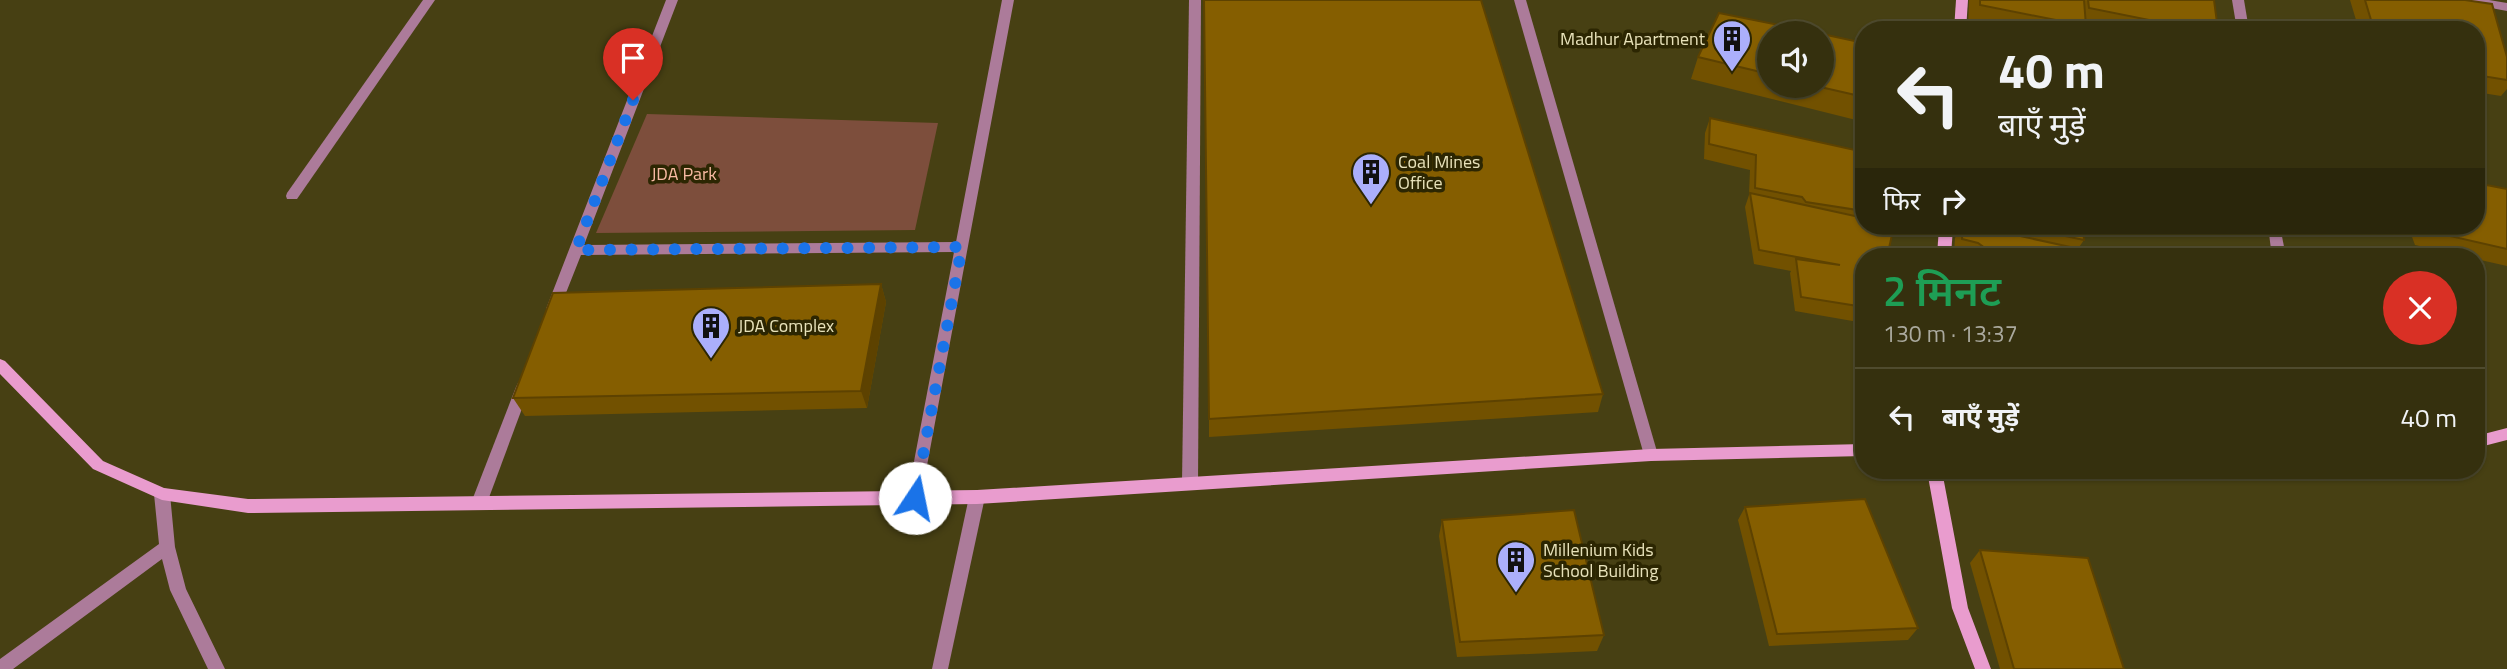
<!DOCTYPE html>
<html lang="hi">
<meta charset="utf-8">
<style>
body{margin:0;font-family:"Titillium Web","Noto Sans Devanagari",sans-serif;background:#403c1c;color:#f1f3f6;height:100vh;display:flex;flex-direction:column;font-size:26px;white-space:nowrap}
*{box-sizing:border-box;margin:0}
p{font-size:23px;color:#aaa99e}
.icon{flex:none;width:38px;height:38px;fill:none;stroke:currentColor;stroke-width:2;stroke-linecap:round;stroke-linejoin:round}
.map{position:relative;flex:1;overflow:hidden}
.drawer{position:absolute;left:1855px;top:248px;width:630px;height:231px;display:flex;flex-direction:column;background:#35300e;border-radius:28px;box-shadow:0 2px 5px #0004,0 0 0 2px #4f4b2e}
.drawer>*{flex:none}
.top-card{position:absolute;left:1855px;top:21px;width:630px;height:214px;border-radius:28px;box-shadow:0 2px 5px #0004,0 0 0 2px #4f4b2e;background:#35300e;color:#f1f3f6;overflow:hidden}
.buttons{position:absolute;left:1757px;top:21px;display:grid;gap:14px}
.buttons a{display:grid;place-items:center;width:77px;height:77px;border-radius:50%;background:#35300e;box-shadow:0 2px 5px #0004,0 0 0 2px #4f4b2e;font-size:35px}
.pin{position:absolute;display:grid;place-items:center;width:60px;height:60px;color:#fff;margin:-72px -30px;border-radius:50% 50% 50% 0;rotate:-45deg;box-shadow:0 0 7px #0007}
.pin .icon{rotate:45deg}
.me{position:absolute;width:77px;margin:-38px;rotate:11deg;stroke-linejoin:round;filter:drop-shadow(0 0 5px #0008)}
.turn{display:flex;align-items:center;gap:24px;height:147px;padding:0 28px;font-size:32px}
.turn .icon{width:91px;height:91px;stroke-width:2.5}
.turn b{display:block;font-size:49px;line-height:60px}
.then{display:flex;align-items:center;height:66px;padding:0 28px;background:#0003;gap:14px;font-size:26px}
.round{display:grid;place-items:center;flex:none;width:74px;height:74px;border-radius:37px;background:#403c1c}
.summary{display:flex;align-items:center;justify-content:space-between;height:119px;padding:0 28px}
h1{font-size:42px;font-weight:600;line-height:52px;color:#1e9e55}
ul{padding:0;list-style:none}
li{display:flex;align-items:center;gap:21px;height:98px;padding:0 28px;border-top:2px solid #4f4b2e}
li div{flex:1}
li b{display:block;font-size:26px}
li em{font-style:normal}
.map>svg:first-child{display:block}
.green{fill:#7d4e3c}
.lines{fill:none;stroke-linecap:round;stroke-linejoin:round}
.street{fill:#ac7b9a;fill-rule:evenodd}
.secondary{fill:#e99cce;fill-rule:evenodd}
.wall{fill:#725100}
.shaded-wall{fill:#5d4200}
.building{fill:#855e00;stroke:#5d4200;stroke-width:2}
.route{stroke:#1a73e8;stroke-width:12;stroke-dasharray:0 21.6}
.labels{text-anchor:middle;stroke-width:7;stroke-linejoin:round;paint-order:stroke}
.poi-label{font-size:18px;fill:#e8e2ba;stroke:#2c2602;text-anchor:start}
.park-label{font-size:18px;fill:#f8baa3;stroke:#2c2602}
</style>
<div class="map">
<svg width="2507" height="669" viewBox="0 0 2507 669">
<rect width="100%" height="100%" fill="#474013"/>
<polygon class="green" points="647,114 938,123 915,230 596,233"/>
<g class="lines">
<g class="street">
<polygon points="423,0 435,0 297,199 287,199 286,196 287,193"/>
<polygon points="666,0 678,0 584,245 956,242 1002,0 1014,0 920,503 915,505 910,503 907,498 954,252 581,255 558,313 553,314 546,309"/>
<polygon points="1189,0 1201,0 1198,483 1195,488 1190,489 1185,488 1182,483"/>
<polygon points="1514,0 1526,0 1658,455 1656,459 1651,461 1646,459 1644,455"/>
<polygon points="2232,0 2244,0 2249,30 2237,30"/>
<polygon points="2464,0 2489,0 2507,3 2507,11 2470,4"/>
<polygon points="2268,226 2280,226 2286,257 2272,257"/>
<polygon points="523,381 528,383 530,387 487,503 484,508 479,510 474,508 471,503 516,387 518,383"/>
<polygon points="162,488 167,489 170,494 175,547 186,589 225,669 208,669 170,590 162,559 13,669 0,669 0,659 159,544 154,494 157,489"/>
<polygon points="977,490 982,492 985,497 948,669 932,669 969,497 972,492"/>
</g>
<g class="secondary">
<polygon points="1956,0 1968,0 1966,30 1954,30"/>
<polygon points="1939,226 1953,226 1951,257 1937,257"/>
<polygon points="0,359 5,361 103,461 164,488 248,499 977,490 1651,449 1864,444 1864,456 1651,461 977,504 248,513 162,500 93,469 0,374"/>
<polygon points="2507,428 2507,440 2476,448 2476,436"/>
<polygon points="1927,471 1942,471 1968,608 1991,669 1975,669 1952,608"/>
<polygon points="2212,471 2343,471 2340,475 2335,477 2255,479 2220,477 2215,475"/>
</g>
</g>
<g class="wall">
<polygon points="1969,0 2214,0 2218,30 1971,30 1968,29"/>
<polygon points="2350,0 2465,0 2507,57 2507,89 2501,96 2476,92 2476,30 2359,30"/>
<polygon points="1769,33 1769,86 1822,86 1864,43 1864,122 1691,79 1698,57"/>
<polygon points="1710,118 1864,152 1864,323 1795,311 1790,273 1791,271 1754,264 1745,207 1749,195 1750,170 1704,159 1705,133"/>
<polygon points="2507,189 2507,266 2476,259 2476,257 2469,257 2415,245 2408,226 2476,226"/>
<polygon points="1958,226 2083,226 2084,240 2075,253 2074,257 1970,257 1954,253 1955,238 1960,229 1957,229"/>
<polygon points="881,284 886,302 867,408 525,416 513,398"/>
<polygon points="1603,394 1598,412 1209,437 1209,419"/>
<polygon points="1745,507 1918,628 1908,640 1769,646 1738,520"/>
<polygon points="1442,520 1604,635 1597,651 1457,657 1439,536"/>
<polygon points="1980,550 2124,669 2000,669 1970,563"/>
</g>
<polygon class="shaded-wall" points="881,284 886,302 867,408 861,391"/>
<g class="building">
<polygon points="1204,0 1481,0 1603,394 1209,419"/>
<polygon points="1980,0 2084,0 2086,26 1980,5"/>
<polygon points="2088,0 2214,0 2218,30 2199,30 2089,8"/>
<polygon points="2365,0 2465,0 2492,4 2507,57 2507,80 2476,75 2476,30 2374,30"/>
<polygon points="1719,13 1818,33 1769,33 1769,74 1698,57"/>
<polygon points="1977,25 2007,30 1977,30"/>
<polygon points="1822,34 1864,43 1864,97 1816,86 1822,86"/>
<polygon points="1710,118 1864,152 1864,211 1806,202 1802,197 1755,188 1756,155 1709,144"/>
<polygon points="2476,183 2507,189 2507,249 2428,231 2427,226 2476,226"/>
<polygon points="1750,193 1864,218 1864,226 1894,226 1887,257 1864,257 1864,307 1801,297 1796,259 1840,265 1759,250"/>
<polygon points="1963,226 1974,226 2075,248 2074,257 2031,257 1985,248 1978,243 1962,239"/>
<polygon points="2018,226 2083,226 2084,240"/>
<polygon points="1984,252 2008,257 1984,257"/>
<polygon points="881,284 861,391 513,398 553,293"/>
<polygon points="1865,499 1918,628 1777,634 1745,507"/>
<polygon points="1574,510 1604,635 1460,642 1442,520"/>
<polygon points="1980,550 2088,558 2124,669 2014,669"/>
</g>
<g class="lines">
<polyline class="route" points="633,100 576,250 962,247 915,498"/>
</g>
<defs>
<symbol id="building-pin" viewBox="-11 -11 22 30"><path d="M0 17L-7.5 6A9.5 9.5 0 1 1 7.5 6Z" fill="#abaffb" stroke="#2c2602"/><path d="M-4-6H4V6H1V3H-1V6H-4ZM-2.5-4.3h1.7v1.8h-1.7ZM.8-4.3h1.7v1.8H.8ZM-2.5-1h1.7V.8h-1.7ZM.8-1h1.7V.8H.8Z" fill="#111"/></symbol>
</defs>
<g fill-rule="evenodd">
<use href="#building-pin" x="1710" y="17" width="44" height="60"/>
<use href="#building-pin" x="1349" y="150" width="44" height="60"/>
<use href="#building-pin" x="689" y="304" width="44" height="60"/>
<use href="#building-pin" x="1494" y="538" width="44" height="60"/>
</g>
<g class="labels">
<g class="poi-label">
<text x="1705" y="45" text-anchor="end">Madhur Apartment</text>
<text x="1398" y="168">Coal Mines<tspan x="1398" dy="21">Office</tspan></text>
<text x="738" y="332">JDA Complex</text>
<text x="1543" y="556">Millenium Kids<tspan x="1543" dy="21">School Building</tspan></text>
</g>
<g class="park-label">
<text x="684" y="180">JDA Park</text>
</g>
</g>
</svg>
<div class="buttons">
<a><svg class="icon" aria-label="sound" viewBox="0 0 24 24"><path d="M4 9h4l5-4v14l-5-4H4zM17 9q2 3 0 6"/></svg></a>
</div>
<div class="pin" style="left:633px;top:100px;background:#d93025"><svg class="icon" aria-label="arrive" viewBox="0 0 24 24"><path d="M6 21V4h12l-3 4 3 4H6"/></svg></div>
<svg class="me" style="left:915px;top:498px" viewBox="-20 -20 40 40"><circle r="19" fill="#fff"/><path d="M0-13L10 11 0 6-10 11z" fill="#1a73e8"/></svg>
<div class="top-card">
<div class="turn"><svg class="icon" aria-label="left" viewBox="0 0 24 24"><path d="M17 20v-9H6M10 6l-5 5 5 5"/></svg><div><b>40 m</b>बाएँ मुड़ें</div></div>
<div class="then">फिर<svg class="icon" aria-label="right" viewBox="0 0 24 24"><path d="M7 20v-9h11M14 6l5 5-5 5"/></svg></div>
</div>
<section class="drawer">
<div class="summary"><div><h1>2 मिनट</h1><p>130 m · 13:37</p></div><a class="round" style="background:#d93025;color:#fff"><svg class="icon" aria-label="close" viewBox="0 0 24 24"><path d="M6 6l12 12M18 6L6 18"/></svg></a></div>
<ul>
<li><svg class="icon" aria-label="left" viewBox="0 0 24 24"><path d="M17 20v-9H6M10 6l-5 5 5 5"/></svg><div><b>बाएँ मुड़ें</b></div><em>40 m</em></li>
</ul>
</section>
</div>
